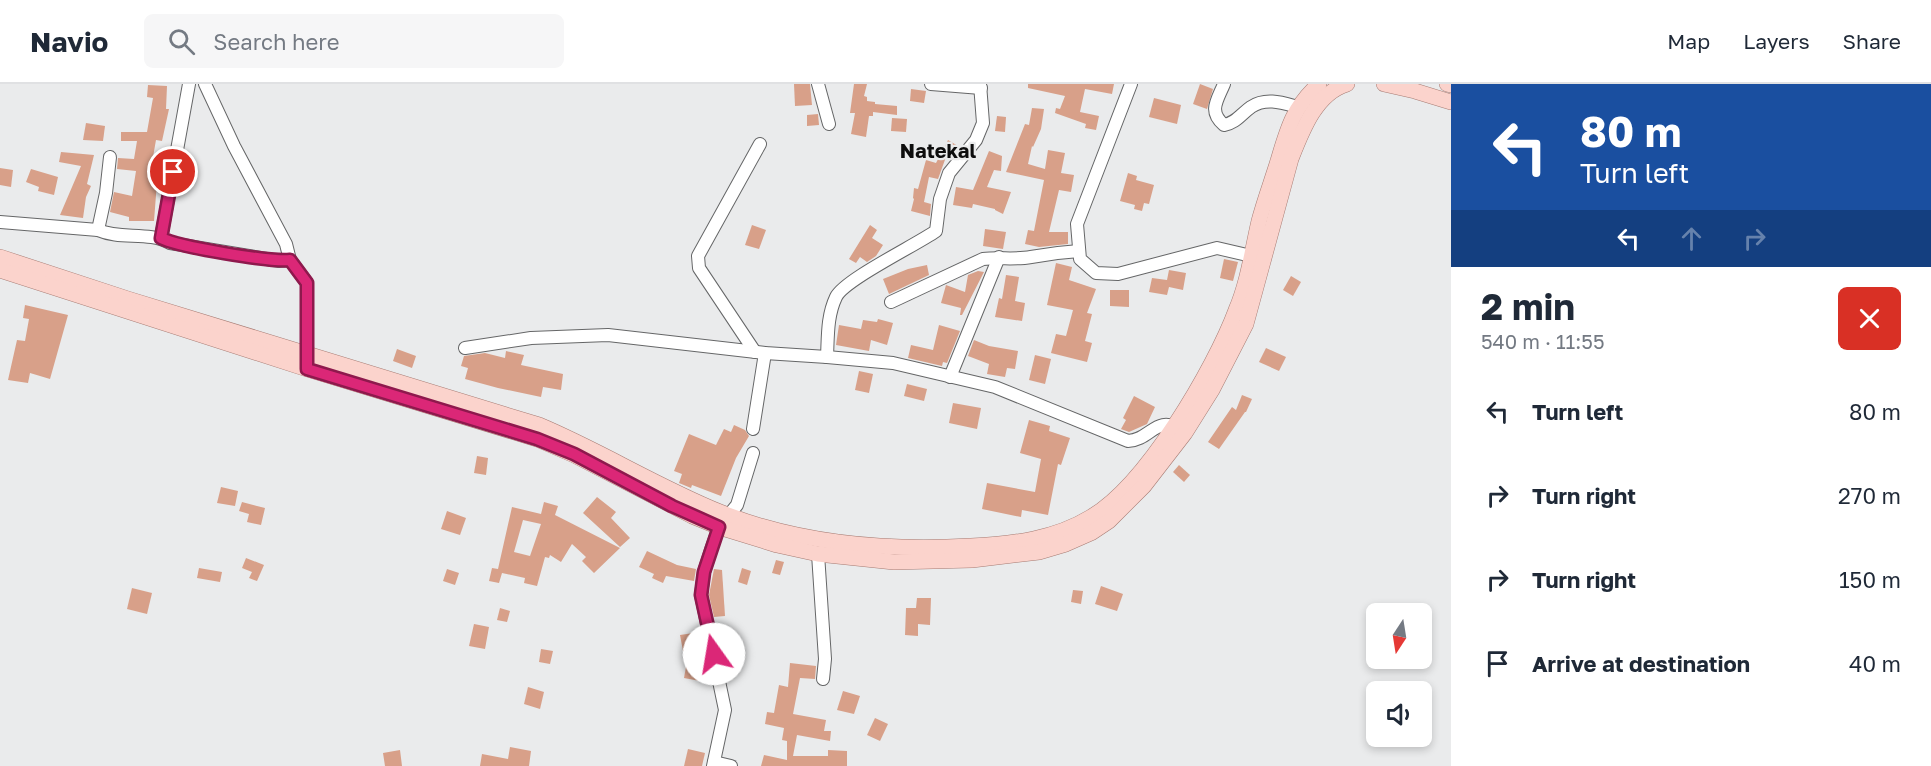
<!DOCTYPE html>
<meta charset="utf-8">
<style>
body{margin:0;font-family:"Golos Text",sans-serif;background:#f6f6f7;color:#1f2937;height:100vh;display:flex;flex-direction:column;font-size:22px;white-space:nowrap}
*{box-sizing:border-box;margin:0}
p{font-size:20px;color:#747a83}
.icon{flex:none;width:33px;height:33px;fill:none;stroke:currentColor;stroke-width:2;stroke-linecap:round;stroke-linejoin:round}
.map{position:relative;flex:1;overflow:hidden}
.panel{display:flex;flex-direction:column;background:#fff;width:480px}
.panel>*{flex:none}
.hud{background:#1a4fa0;color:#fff;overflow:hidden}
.needle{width:39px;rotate:192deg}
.tools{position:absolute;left:1366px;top:519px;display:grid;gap:12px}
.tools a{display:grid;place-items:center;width:66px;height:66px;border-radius:9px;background:#fff;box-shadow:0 3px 9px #0003;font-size:30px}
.pin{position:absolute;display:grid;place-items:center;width:51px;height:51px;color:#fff;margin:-26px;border:3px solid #fff;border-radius:50%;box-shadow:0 2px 6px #0007}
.me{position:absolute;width:66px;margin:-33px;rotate:347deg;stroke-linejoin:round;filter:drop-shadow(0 0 4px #0008)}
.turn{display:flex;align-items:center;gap:21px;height:126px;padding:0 30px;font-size:27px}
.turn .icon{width:78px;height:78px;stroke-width:2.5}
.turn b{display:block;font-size:42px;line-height:51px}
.lanes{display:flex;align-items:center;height:57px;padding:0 30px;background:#0003;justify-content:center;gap:30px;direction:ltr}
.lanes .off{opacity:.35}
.round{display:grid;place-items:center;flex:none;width:63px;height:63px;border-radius:9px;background:#f6f6f7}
.overview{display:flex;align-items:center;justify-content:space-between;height:102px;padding:0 30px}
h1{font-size:36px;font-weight:700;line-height:45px}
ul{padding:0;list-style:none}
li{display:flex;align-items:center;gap:18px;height:84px;padding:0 30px}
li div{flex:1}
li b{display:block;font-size:22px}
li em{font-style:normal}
header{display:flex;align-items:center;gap:36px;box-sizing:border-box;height:84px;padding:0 30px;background:#fff;border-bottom:2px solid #e0e1e3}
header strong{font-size:28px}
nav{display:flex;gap:33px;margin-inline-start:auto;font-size:21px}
.search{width:420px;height:54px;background:#f6f6f7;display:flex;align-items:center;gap:15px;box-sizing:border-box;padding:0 21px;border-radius:9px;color:#747a83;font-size:22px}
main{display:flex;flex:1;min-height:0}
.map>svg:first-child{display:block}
.building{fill:#d8a089;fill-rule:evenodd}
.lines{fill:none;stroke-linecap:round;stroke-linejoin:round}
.minor-casing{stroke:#656667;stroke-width:14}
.major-casing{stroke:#a67b73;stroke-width:16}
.minor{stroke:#fff;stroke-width:12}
.major{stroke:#fbd3cc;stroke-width:15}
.route-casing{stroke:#8e194d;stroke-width:15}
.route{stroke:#db2777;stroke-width:10}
.labels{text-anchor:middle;stroke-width:4.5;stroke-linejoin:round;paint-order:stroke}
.quarter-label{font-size:20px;font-weight:bold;fill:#0d0d0d;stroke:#eaebec}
</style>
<header>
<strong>Navio</strong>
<div class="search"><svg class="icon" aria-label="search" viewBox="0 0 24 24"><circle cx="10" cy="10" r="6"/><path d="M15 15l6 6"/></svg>Search here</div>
<nav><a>Map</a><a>Layers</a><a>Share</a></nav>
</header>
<main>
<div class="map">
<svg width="1451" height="682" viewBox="0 0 1451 682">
<rect width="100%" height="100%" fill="#eaebec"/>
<g class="building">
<polygon points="794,0 810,0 812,21 795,22"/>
<polygon points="854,0 867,0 864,12 867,13 867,17 875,18 875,20 897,22 897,31 873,28 873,32 869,32 866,53 851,50 855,29 850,29"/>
<polygon points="1028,0 1114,0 1112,10 1085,5 1080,28 1099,32 1096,46 1085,44 1086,40 1055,29 1056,24 1060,25 1065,12 1028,4"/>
<polygon points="1200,0 1213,5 1207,25 1193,20"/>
<polygon points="148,1 167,2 166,25 169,25 162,57 156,56 153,73 158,74 154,97 157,98 154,137 129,137 129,133 110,128 114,108 132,112 136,87 117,85 118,74 134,75 137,57 121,57 121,48 147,48 153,14 147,13"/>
<polygon points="911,5 926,7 924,19 910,17"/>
<polygon points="1154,14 1181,21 1177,40 1149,33"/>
<polygon points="1032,24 1044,25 1041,45 1033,63 1032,62 1028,80 1045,85 1048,66 1065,69 1061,89 1074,91 1071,108 1059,106 1049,148 1068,148 1068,160 1039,163 1025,160 1028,146 1034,147 1044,96 1006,88 1025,40 1029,41"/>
<polygon points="818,30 819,41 807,42 807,31"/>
<polygon points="997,32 1006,33 1005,48 995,47"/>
<polygon points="892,34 907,35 906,48 891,47"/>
<polygon points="86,39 105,42 103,57 83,56"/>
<polygon points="948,56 958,62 950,75 946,73 938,95 929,93 924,118 931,120 930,132 911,127 914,115 913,114 914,104 918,105 926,76 936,79"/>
<polygon points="989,67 1002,72 1001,87 994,86 987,103 1011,108 1003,130 995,126 995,125 973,120 972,124 953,121 956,103 973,106"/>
<polygon points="61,68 94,71 87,100 91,102 86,113 83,134 60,131 81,82 59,78"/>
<polygon points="0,84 13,86 11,103 0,101"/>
<polygon points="31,85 58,93 54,111 38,107 39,103 26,98"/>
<polygon points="1128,89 1137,92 1136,96 1154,101 1149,120 1144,119 1142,127 1134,125 1135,121 1120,117"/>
<polygon points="752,141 766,146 759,165 745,161"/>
<polygon points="870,141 877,146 872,154 883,161 876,172 867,178 860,173 856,179 849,175"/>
<polygon points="985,145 1006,148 1003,165 983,162"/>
<polygon points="1224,175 1238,178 1233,197 1220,194"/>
<polygon points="1056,179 1072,183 1069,196 1096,205 1087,229 1092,230 1085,257 1092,259 1087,278 1051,269 1056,250 1066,252 1073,226 1047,221"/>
<polygon points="927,181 929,191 889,210 883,195 908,185"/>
<polygon points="1169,186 1186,189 1183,206 1169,203 1167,211 1149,208 1152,194 1167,196"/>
<polygon points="978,187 984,188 962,231 960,231 961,224 941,219 946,201 965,208 968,191"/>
<polygon points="1006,191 1019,193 1015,217 1025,219 1022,237 995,233 999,214 1002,215"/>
<polygon points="1291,192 1301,198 1293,212 1283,206"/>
<polygon points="1110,206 1129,206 1129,223 1110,222"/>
<polygon points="25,221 68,231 50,295 30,289 28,299 8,296 17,256 25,257 29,235 23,234"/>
<polygon points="878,235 893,239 887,261 871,256 869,267 836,261 839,241 861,245 863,236 877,238"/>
<polygon points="939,241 960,247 947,279 943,278 942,282 908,274 911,261 933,266"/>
<polygon points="974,256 989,262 1018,267 1015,285 1007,284 1005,293 987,290 989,280 968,272"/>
<polygon points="1266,264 1286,273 1279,287 1259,278"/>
<polygon points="397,265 416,272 412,284 393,277"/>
<polygon points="506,267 524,271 521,281 563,290 561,306 543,303 541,313 498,304 465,295 468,284 461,282 464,272 485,269 505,274"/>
<polygon points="1035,271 1051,275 1045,300 1029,296"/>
<polygon points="859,287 873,290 869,309 855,306"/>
<polygon points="907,300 927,305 924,317 904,312"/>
<polygon points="1242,311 1252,315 1246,328 1245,328 1219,365 1208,358 1232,323 1236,326"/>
<polygon points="1134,312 1155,323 1147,340 1129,348 1121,345 1126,336 1123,334"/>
<polygon points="953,319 981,324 977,345 949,339"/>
<polygon points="1029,336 1050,342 1049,347 1070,354 1061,381 1058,380 1048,431 1022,426 1021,433 982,425 987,399 1035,408 1041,375 1020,369"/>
<polygon points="734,341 745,346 749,352 736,374 721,412 692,401 691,404 679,399 682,390 674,387 689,350 716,361 724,345 731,348"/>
<polygon points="477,372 488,374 486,391 474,389"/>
<polygon points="1179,381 1190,391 1184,398 1173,388"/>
<polygon points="221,403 238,407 235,422 217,419"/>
<polygon points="597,413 616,428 611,434 630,454 620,463 583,429"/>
<polygon points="242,418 265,424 261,441 247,438 249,430 239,427"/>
<path d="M544,418L558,422L555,431L620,464L594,489L582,477L586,473L572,460L561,478L550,471L549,474L545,473L537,502L524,499L525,494L502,489L499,499L489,497L492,484L498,485L512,423L541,430ZM523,436L541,440L530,472L514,468Z"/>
<polygon points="447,427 466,434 460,451 441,445"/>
<polygon points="647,467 677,481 696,485 694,497 666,492 663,499 652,494 654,490 639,483"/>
<polygon points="246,474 264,481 257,497 249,494 252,488 242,484"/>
<polygon points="776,476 784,478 780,491 772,489"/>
<polygon points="199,484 222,488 220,498 197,494"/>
<polygon points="742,484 751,487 747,501 738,498"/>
<polygon points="447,485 459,489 455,501 443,497"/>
<polygon points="714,485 722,486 725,532 714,533 709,511"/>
<polygon points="1101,502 1123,510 1117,527 1095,520"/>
<polygon points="132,504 152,509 147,530 127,525"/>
<polygon points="1073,506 1083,507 1081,520 1071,518"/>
<polygon points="917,514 931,514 930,541 918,540 918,552 905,551 906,524 916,524"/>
<polygon points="500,524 510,527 507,538 497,536"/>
<polygon points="474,540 489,543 485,565 469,562"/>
<polygon points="700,548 704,564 683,567 680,551"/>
<polygon points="541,565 553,567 550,580 539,578"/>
<polygon points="687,577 702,579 700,597 684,594"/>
<polygon points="790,579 816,582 815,595 800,594 793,630 826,636 824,647 831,647 830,657 797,651 793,672 828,672 828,666 847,667 847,682 761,682 764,671 787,676 787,657 782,656 784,644 765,640 767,628 774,629 779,601 788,603"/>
<polygon points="528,603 544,608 540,625 524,620"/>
<polygon points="843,607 860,612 854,630 837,626"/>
<polygon points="875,634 888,640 880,657 867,651"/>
<polygon points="510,663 531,667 529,682 480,682 482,670 508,675"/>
<polygon points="688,665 705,669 702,682 684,682"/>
<polygon points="400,666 402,682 385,682 383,669"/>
</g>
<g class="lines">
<defs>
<g id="minor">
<polyline points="205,0 234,62 286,160 290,176 307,199 307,276"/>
<polyline points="818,0 829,40"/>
<polyline points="931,0 981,4"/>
<polyline points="1131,0 1077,140 1080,175 1096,189 1118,190 1217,164 1260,174"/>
<path d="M1224,0C1217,17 1208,27 1224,41C1236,39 1241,30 1251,23C1266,13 1283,19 1298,23"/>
<path d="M0,138L98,146C121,156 148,147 170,159L279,177L290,176"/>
<polyline points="98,146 106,109 110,73"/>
<polyline points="161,154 189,0"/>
<path d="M891,218L983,175C999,173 1015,176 1031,173C1047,170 1063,168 1079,167"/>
<path d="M465,264L531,254L608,251L765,269L827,273L893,279L995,303L1128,357C1151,356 1156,330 1181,346"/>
<polyline points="755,268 699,184 698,172 760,60"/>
<path d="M827,273C828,252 827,232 836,213C844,196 916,161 936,147L940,115L949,89L976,56L983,39L980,0"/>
<polyline points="950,293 999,173"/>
<polyline points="753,345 765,269"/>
<polyline points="818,470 825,575 823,595"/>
<polyline points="714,678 731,682"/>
<polyline points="713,682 725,626 701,511 704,488 712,463 719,443 737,421 753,369"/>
</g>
<g id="major">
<polyline points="1384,0 1415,7 1451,18"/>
<polyline points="1447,0 1451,1"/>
<path d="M0,173L128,215L539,341C601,367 658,403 720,428C800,460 886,467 971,462C1013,460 1055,455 1091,433C1146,401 1214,285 1236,226C1248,198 1252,167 1259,137C1264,118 1271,99 1277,80C1287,47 1292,24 1319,0"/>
<path d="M0,186L307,285L537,355L574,371L692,432L719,443L777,461L818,470L894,478L972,476L1039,468L1066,460L1091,449L1109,437L1144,402L1185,349L1212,306L1246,240L1291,75C1302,47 1316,9 1347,0"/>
</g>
</defs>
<use href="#minor" class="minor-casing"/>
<use href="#major" class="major-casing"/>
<use href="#minor" class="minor"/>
<use href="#major" class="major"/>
</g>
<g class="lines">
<defs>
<path id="route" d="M173,88L161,154C179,163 269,178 290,176L307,199V285L537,355L574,370L672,422L719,443L704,488L701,511L714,570"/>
</defs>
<use href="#route" class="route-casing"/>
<use href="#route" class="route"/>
</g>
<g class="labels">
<g class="quarter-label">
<text x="938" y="74">Natekal</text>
</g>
</g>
</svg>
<div class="tools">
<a><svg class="needle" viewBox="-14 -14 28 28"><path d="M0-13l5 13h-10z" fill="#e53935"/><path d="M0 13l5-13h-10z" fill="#747a83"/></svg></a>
<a><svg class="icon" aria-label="sound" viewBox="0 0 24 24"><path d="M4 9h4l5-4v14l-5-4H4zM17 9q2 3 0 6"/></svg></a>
</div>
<div class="pin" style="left:173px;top:88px;background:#d93025"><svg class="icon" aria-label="arrive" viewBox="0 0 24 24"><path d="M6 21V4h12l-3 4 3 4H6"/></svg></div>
<svg class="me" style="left:714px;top:570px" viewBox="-20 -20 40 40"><circle r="19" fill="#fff"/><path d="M0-13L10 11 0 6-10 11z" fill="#db2777"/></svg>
</div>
<section class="panel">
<div class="hud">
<div class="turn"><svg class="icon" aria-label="left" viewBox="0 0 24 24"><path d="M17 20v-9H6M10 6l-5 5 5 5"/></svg><div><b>80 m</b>Turn left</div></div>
<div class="lanes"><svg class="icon" aria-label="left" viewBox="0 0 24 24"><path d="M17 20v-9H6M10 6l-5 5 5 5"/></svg><svg class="icon off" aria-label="ahead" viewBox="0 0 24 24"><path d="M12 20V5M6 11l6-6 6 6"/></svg><svg class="icon off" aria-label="right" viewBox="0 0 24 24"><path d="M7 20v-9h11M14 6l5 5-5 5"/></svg></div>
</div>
<div class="overview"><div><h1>2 min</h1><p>540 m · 11:55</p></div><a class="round" style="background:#d93025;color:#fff"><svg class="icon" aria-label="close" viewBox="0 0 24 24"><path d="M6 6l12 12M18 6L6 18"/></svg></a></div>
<ul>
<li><svg class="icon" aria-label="left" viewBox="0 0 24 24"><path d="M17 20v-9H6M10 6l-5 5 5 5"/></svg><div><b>Turn left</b></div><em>80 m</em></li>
<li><svg class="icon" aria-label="right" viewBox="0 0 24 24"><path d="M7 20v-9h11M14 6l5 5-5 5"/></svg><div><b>Turn right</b></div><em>270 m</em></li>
<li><svg class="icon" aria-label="right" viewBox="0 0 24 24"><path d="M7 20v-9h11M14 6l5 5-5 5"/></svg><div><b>Turn right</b></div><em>150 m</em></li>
<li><svg class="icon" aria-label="arrive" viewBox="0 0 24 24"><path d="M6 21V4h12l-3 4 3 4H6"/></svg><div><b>Arrive at destination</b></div><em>40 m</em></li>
</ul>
</section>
</main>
